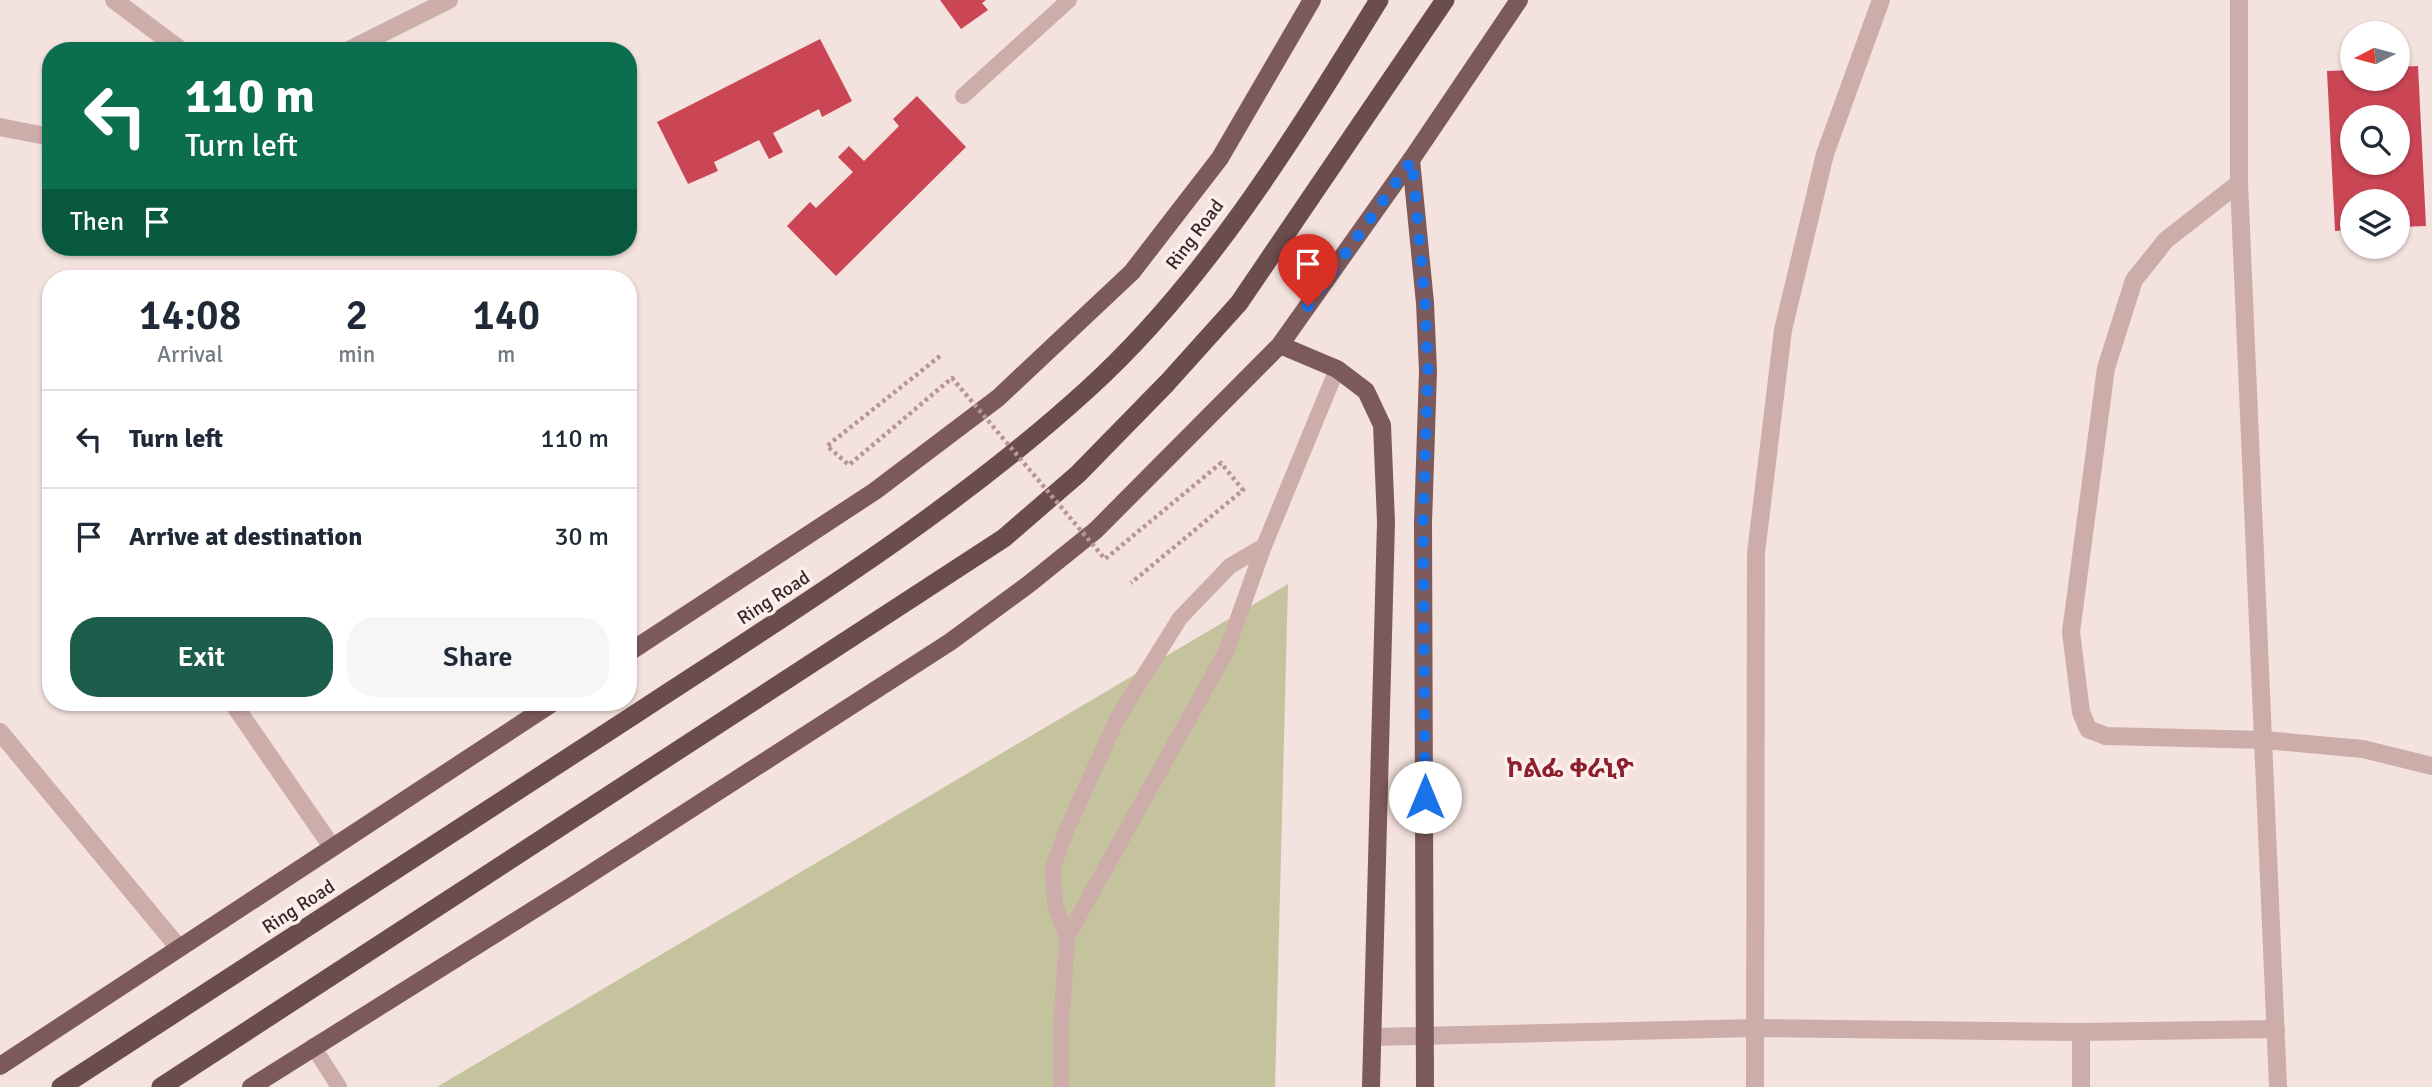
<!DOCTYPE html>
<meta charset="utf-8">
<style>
body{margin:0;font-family:Signika,"Noto Sans Ethiopic",sans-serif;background:#f6f6f7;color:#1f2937;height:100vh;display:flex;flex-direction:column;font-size:26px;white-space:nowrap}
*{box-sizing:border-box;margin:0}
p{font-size:23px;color:#747a83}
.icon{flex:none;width:38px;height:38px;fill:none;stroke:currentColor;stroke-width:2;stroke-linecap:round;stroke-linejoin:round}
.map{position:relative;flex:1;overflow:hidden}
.sheet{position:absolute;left:42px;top:270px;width:595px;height:441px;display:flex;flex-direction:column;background:#fff;border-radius:28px;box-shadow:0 2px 5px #0004}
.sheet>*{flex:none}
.top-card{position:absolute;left:42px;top:42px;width:595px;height:214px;border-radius:28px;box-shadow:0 2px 5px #0004;background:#0b6e4f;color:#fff;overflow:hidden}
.needle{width:46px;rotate:264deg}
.buttons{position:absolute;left:2340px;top:21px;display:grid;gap:14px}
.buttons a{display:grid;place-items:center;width:70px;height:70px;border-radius:50%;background:#fff;box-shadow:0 2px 5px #0004;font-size:35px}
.pin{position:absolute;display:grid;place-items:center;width:60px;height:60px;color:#fff;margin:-72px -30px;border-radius:50% 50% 50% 0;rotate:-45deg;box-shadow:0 0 7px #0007}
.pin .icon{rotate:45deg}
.me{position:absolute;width:77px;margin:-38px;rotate:0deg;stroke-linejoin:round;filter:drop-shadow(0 0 5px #0008)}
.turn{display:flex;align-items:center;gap:24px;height:147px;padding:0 28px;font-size:32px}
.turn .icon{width:91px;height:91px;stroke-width:2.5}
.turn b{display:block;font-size:49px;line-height:60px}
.then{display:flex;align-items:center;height:66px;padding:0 28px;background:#0003;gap:14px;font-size:26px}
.eta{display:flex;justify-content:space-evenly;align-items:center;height:119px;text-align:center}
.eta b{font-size:42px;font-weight:600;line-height:49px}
.action{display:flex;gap:14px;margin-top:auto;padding:14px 28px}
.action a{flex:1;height:80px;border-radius:28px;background:#1d5d4b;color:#fff;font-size:28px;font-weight:600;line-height:80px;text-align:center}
.action a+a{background:#f6f6f7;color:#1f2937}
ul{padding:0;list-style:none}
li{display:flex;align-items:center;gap:21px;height:98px;padding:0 28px;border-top:2px solid #e0e1e3}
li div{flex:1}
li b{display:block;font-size:26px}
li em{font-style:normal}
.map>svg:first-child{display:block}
.green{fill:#c4c39d}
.building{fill:#ca4655;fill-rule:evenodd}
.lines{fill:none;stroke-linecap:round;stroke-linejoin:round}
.service{stroke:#cdada9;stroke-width:16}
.minor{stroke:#cdada9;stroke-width:18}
.primary{stroke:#7c5a5b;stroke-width:18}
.trunk{stroke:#6c4d4e;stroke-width:19}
.path-bridge{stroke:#b99693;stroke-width:4.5;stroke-dasharray:3.5 3.5;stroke-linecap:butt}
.route{stroke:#1a73e8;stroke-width:12;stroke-dasharray:0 21.6}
.labels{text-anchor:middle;stroke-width:7;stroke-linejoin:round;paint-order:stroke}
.street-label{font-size:19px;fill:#3a292a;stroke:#fbeeeb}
.district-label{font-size:26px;font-weight:bold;fill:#8c1f2c;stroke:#fbeeeb}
</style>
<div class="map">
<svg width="2432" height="1087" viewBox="0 0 2432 1087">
<rect width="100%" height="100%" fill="#f4e2de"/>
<polygon class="green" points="1288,584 1275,1087 437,1087"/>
<g class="building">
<polygon points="940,0 986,0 982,3 988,10 961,29"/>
<polygon points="820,39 852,101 822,117 819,109 773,133 783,152 769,159 759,140 714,162 718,171 688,184 657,122"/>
<path d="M2418,66L2426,226L2398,227V201H2352V230L2335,231L2327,71L2352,70V79H2398V67ZM2352,117H2398V163H2352Z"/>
<polygon points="917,96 966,147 836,276 787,226 810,202 816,208 853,172 838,157 849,146 864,161 899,126 893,119"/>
</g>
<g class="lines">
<g class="service">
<polyline points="963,96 1069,0"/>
<polyline points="1067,937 1055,904 1053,867 1067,829 1117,719 1180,618 1230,566 1264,546"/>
<polyline points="313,1046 339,1087"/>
<polyline points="1061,1087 1061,1027 1067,937 1226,652 1264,546 1337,369"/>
</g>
<g class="minor">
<polyline points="114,0 182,51"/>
<polyline points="2239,0 2239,183 2278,1087"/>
<polyline points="347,51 449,0"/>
<polyline points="0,127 51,137"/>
<polyline points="2239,183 2166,240 2134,280 2106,368 2071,632 2081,712 2088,729 2106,736 2265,740 2363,749 2432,766"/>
<polyline points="232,702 332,847"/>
<polyline points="0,732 179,948"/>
<polyline points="2081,1032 2081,1087"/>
<polyline points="1372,1037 1755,1028 2081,1032 2276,1029"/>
<polyline points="1755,1087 1756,553 1783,330 1825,154 1881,0"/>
</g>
<g class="primary">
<polyline points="1411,160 1425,303 1428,371 1423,523 1425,1087"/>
<polyline points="1280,345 1337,369 1366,391 1382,425 1386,522 1371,1087"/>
<polyline points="628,653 875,491 998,398 1132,272 1220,158 1312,0"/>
<polyline points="0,1066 554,702"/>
<polyline points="251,1087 573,885 950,642 1029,584 1096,530 1280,345 1411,160 1519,0"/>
</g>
<g class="trunk">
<path d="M61,1087C253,963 445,838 637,713C791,612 951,514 1088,389C1207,281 1295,136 1379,0"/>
<polyline points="161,1087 1004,538 1078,474 1167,383 1239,303 1445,0"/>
</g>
<polyline class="path-bridge" points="940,356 827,446 849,465 952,378 1105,559 1221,463 1243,490 1131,583"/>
</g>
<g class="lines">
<polyline class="route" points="1308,306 1412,160 1425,303 1428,371 1423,523 1425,797"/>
</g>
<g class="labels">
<g class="street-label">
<text transform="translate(1194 234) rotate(-53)" y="7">Ring Road</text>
<text transform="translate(773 597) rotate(-33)" y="7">Ring Road</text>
<text transform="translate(298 906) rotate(-33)" y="7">Ring Road</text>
</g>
<g class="district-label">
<text x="1570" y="777">ኮልፌ ቀራኒዮ</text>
</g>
</g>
</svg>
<div class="buttons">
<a><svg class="needle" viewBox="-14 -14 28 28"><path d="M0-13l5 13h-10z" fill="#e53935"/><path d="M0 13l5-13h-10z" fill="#747a83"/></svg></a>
<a><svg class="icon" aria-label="search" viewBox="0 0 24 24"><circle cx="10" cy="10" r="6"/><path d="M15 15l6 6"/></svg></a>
<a><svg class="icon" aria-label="layers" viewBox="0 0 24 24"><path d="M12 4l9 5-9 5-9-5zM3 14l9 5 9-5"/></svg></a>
</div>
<div class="pin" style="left:1308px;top:306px;background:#d93025"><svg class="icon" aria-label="arrive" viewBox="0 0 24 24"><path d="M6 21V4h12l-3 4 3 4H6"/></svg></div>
<svg class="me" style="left:1425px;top:797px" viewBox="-20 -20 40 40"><circle r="19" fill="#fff"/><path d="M0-13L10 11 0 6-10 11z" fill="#1a73e8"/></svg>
<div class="top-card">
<div class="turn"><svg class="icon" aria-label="left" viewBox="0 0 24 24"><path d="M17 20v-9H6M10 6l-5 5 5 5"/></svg><div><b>110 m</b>Turn left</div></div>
<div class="then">Then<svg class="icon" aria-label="arrive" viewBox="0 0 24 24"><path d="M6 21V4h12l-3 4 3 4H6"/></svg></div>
</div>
<section class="sheet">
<div class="eta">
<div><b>14:08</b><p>Arrival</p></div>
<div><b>2</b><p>min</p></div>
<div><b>140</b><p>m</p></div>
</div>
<ul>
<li><svg class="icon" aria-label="left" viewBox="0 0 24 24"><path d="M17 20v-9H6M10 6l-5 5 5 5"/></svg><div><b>Turn left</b></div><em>110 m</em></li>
<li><svg class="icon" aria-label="arrive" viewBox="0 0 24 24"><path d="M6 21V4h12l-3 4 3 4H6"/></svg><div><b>Arrive at destination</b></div><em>30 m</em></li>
</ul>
<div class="action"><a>Exit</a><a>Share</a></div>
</section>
</div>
